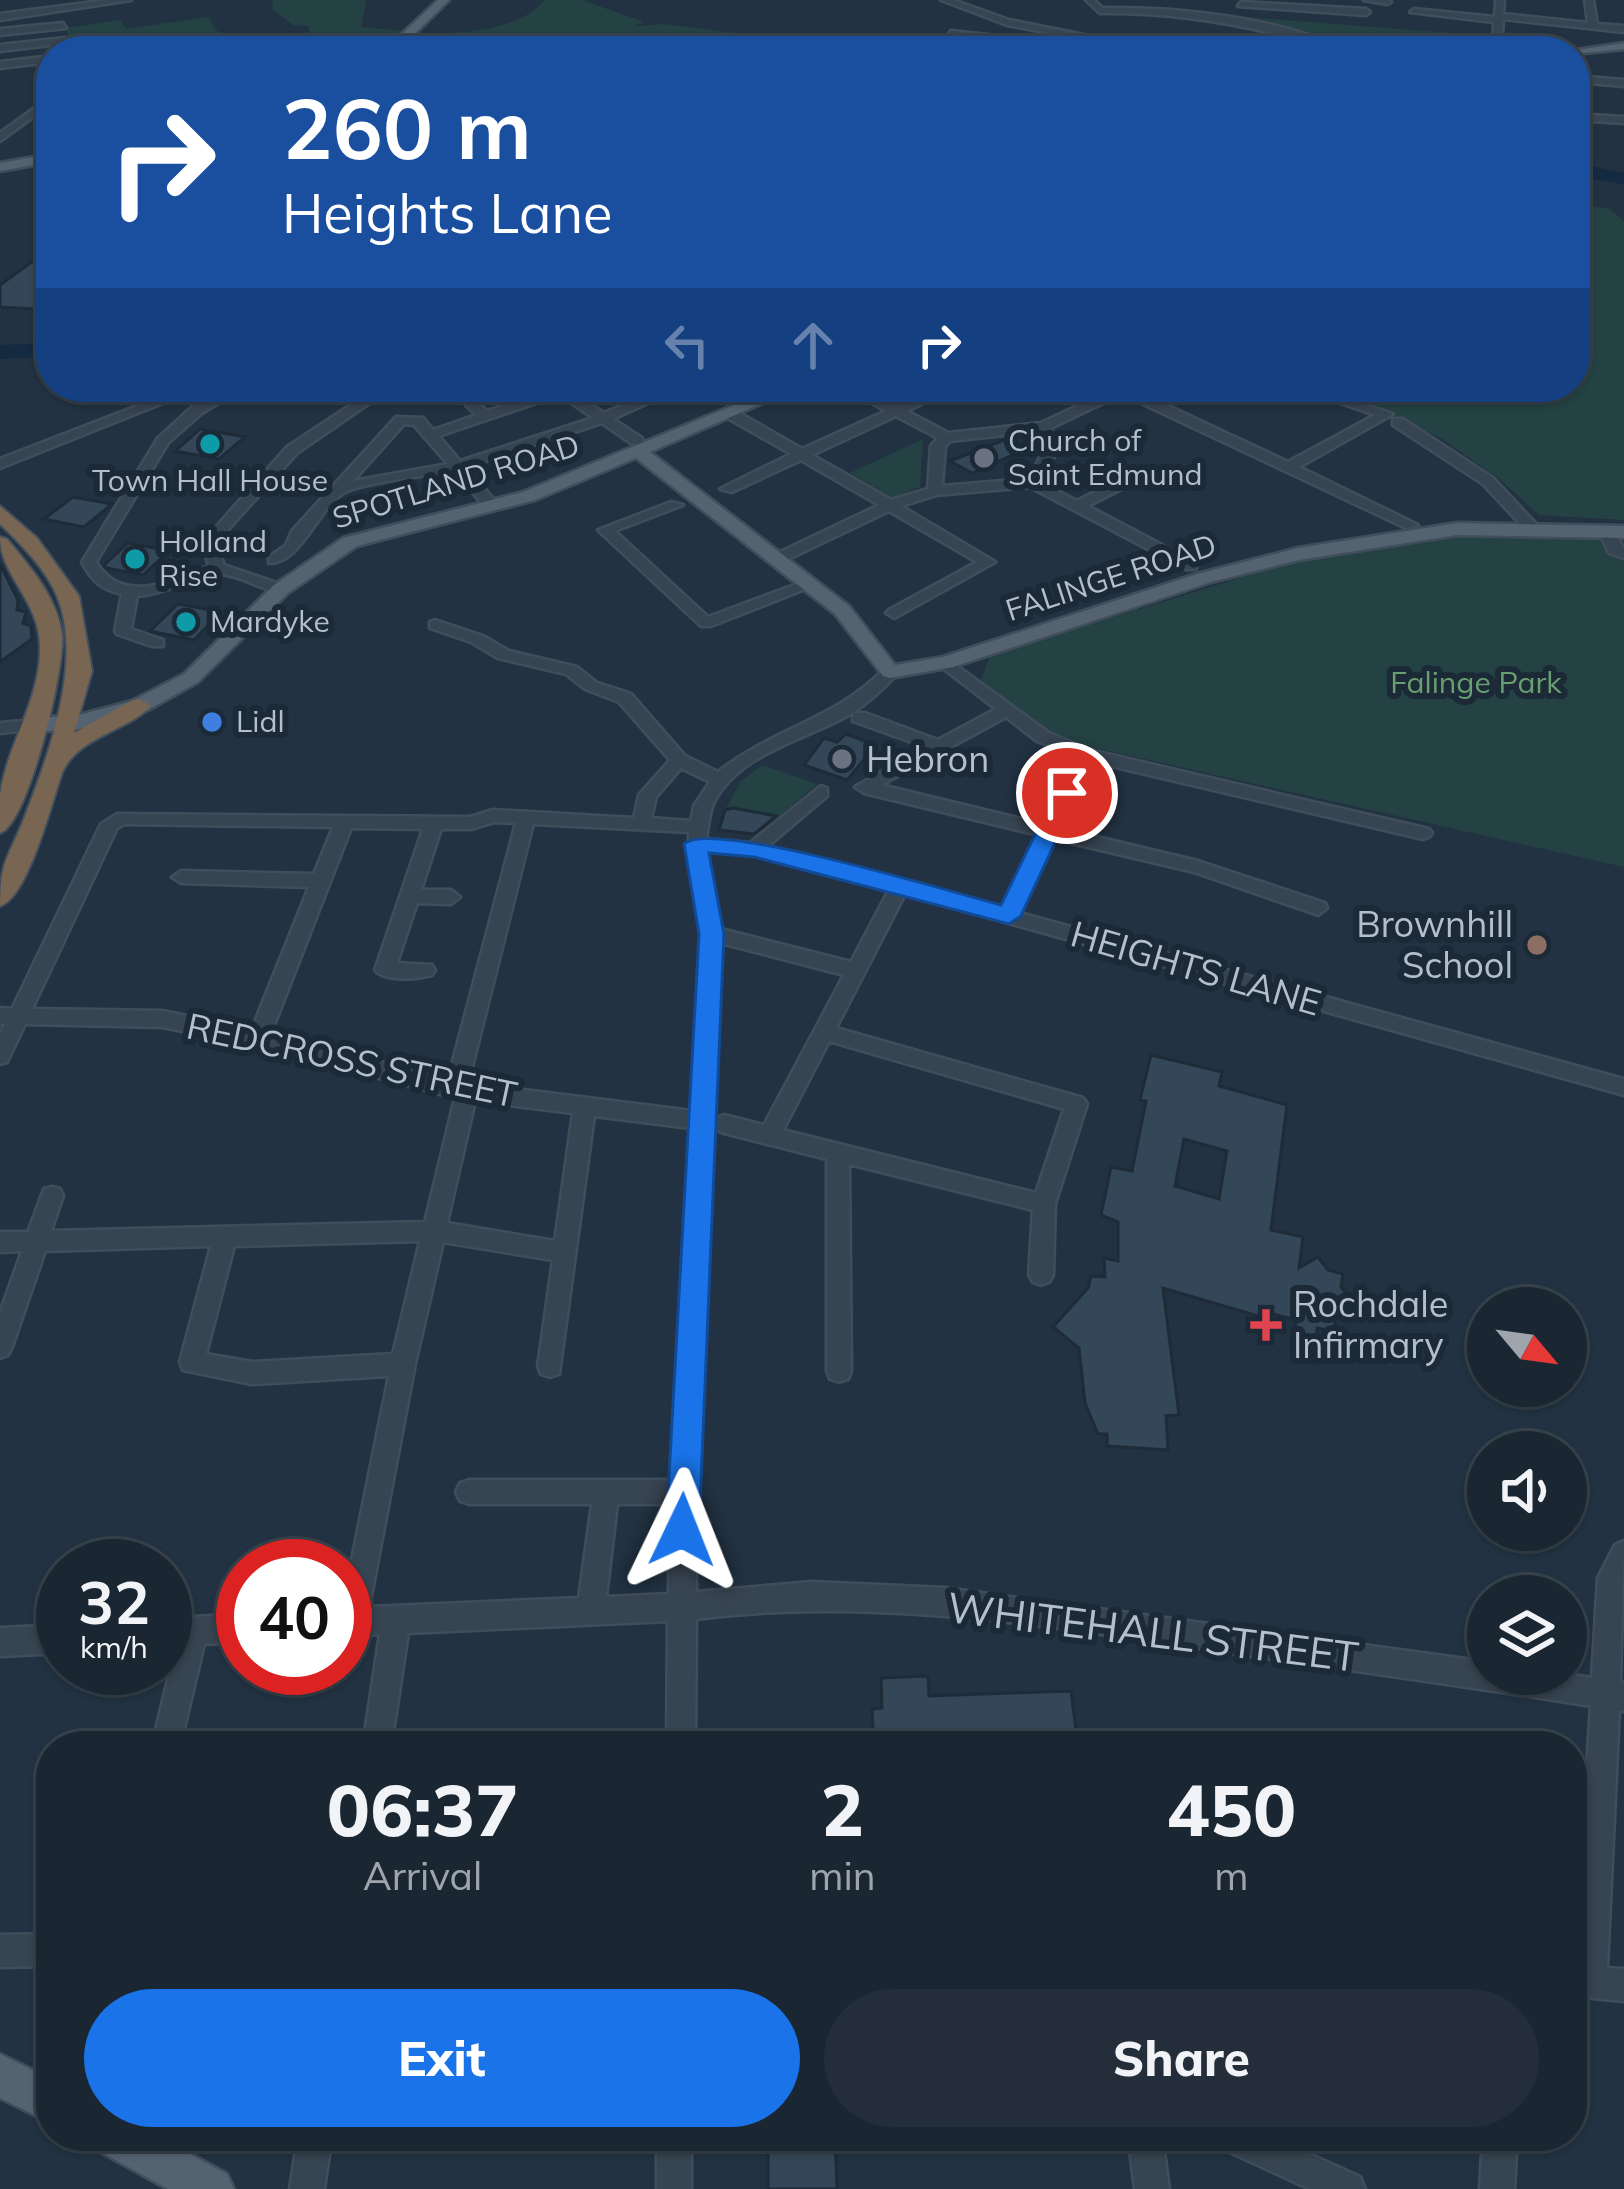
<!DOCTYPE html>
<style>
body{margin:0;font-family:Mulish,sans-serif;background:#232e3a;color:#f1f3f6;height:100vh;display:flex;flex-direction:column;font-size:45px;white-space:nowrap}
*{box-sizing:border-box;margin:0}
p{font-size:39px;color:#9fa5ac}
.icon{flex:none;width:66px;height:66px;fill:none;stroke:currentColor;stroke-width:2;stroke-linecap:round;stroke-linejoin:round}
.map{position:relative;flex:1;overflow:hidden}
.details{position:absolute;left:36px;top:1731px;width:1551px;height:420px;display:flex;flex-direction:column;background:#1a2632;border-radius:48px;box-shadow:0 3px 9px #0004,0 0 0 3px #38434d}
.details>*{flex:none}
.guide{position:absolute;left:36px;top:36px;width:1554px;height:366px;border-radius:48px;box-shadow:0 3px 9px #0004,0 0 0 3px #38434d;background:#1a4fa0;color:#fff;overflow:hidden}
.needle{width:78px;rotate:119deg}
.fabs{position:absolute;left:1467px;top:1287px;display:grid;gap:24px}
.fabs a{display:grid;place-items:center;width:120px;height:120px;border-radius:50%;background:#1a2632;box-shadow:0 3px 9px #0004,0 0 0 3px #38434d;font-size:60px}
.speed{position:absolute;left:36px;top:1539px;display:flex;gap:24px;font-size:60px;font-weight:700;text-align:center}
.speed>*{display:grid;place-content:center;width:156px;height:156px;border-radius:50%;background:#1a2632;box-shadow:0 3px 9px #0004,0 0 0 3px #38434d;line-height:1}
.speed small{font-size:30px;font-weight:400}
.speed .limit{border:18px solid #d22;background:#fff;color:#111}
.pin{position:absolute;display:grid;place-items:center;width:102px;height:102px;color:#fff;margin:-51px;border:6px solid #fff;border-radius:50%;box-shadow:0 3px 12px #0007}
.me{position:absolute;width:132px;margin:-66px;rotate:2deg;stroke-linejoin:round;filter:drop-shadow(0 0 9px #0008)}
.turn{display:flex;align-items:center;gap:42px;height:252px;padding:0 48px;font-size:54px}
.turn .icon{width:156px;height:156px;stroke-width:2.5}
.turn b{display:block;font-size:84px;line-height:102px}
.lanes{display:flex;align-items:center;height:114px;padding:0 48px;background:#0003;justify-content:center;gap:60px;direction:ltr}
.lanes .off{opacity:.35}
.eta{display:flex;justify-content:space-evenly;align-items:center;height:204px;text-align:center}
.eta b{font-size:72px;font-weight:800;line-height:84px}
.primary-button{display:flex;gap:24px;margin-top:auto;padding:24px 48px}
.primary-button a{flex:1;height:138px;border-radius:72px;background:#1a73e8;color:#fff;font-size:48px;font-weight:800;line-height:138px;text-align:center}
.primary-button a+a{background:#232e3a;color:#f1f3f6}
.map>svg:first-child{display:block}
.green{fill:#244243}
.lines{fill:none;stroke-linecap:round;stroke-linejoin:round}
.river{fill:#142a41;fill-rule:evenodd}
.building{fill:#344758;stroke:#1e2b38;stroke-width:3;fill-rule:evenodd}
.minor-casing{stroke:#404d5a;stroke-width:5}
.major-casing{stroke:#404d5a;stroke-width:5}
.highway-casing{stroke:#424f5c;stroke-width:4}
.minor{fill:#374451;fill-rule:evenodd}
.major{fill:#556371;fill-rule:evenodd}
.highway{fill:#786653;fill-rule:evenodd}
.route{fill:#1a73e8;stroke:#114b97;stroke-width:3}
.culture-dot{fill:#0f9aa8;stroke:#1c2936;stroke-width:4.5}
.worship-dot{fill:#6b7280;stroke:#1c2936;stroke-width:4.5}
.shop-dot{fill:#3f7fe0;stroke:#1c2936;stroke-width:4.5}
.education-dot{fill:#8d6e63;stroke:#1c2936;stroke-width:4.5}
.health-dot{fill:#e0444e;stroke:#1c2936;stroke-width:4.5}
.labels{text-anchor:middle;stroke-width:12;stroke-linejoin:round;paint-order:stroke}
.far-poi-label{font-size:30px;fill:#b3bfcc;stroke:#1c2936;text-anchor:start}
.far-street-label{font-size:30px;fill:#b3bfcc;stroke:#1c2936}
.far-park-label{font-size:30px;fill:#689f70;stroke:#1c2936}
.poi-label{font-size:36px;fill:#b3bfcc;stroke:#1c2936;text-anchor:start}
.street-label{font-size:36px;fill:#b3bfcc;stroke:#1c2936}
.near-street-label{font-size:42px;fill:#b3bfcc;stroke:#1c2936}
</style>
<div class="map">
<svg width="1624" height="2189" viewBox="0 0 1624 2189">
<rect width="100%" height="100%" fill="#223242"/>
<g class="green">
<polygon points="273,0 366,0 361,27 404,31 380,51 363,51 365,44 312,45 309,26 293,25 272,9"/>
<path d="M545,0H582L644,22L633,26L664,24L742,34L717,51L418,48L429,35C469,31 516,32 545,0Z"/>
<polygon points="1217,15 1489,36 1485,51 1350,51"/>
<polygon points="208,17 216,30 245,50 72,51 66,28 120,20 126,29"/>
<polygon points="1575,203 1610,209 1624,221 1624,520 1539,515 1498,478 1442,439 1365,400 1381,387 1575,387"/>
<polygon points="923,439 920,487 893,498 850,473"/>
<polygon points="1459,534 1624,538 1624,867 1091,747 1044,729 980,683 990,655 1295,561"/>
<polygon points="762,765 817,784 779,817 725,810 741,781"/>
</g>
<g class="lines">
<g class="river">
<polygon points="764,41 814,51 731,51"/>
<polygon points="1575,163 1624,173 1624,185 1575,175"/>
<polygon points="51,343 51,357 0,359 0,345"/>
</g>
</g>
<g class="building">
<polygon points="51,248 51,310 0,307 0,285"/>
<polygon points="200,429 245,437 219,459 175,451"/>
<polygon points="1004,440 1024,450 972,473 950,461"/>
<polygon points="73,497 112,504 84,527 44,519"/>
<polygon points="128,543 169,551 143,575 107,568 104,565"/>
<polygon points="0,564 18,600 17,610 26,612 23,623 31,626 32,639 0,662"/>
<polygon points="178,604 221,612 194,640 150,631"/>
<polygon points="846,734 871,743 868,755 847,780 804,765 824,738 837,742"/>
<polygon points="733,808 776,816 754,834 719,830 725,810"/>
<path d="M1151,1055L1222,1072L1219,1086L1287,1105L1271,1230L1303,1237L1299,1268L1318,1257L1328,1270L1343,1274L1341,1287L1357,1305L1335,1315V1332L1317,1328L1315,1364L1293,1359L1296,1320L1261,1311L1258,1316L1163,1288L1179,1415L1166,1416L1168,1450L1107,1446V1434H1098L1085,1403L1079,1348L1053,1327L1088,1288L1091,1276L1105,1277L1104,1258L1118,1261V1222L1101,1215L1111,1167L1132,1171L1146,1101L1140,1100ZM1184,1139L1227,1151L1219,1199L1175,1186Z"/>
<polygon points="928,1676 929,1696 1071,1691 1078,1746 874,1746 872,1709 882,1708 881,1678"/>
<polygon points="768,2136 835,2136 837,2189 768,2189"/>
</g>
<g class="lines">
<defs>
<g id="minor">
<polygon points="109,0 131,0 0,20 0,14"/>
<polygon points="941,0 953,0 1009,20 1164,51 1146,51 1007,25"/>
<path d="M1086,0H1094L1102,8C1179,7 1279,17 1348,51H1335C1258,26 1181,12 1100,13Z"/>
<polygon points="1364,0 1389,0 1391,2 1387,4"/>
<polygon points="1496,0 1504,0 1503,14 1588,23 1585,0 1593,0 1597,24 1624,26 1624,32 1503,19 1501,51 1493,51 1494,22 1410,12 1414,9 1495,17"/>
<polygon points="1241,2 1366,9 1370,12 1366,15 1238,6"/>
<polygon points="63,23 66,28 0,35 0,29"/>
<polygon points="951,31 1053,42 1057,45 1053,48 948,36"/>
<polygon points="65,38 68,43 0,51 0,45"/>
<polygon points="237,42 243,42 254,51 244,51"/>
<polygon points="51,56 51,62 0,68 0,62"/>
<polygon points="1575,76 1624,80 1624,86 1575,82"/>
<polygon points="51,96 51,104 0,141 0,133"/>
<polygon points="1575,114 1624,117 1624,123 1575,120"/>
<polygon points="186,387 203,387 0,468 0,459"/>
<path d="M229,387H244L202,413L168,443L96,562C121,605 173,582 209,566L202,543L287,447L378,387H393L297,453L216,543L224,565L286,586V592C264,593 244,576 221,574C206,573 163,595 137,596L131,629L163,640V646H151L117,634L115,631L122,594C101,589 92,581 82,562L158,438L192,407Z"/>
<path d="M448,387H461L487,411L551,389L550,387H577L571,391L604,413L666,387H683L613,419L642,438V444H632L602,423L466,468L496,502V508H486L454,471C432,475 356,483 342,494C316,512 300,564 269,563V557L286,545L292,531L396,417L423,418L433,430L476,415ZM560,395L593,418L460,461L439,436ZM404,424L414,425L448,464L353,481Z"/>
<polygon points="732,387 747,387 748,389 742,393"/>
<path d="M845,387H861L897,406L939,387H955L907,411L948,433L1041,423L1111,390L1110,387H1133L1132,389L1288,462L1375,415L1294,387H1313L1393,414L1299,467L1418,525L1406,528L1122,394L1051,428C1061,448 1052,465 1040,482L1077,501L1135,471H1145V477L1088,506L1196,563V569H1186L1030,487L936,495L901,506L995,562L894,618L886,613L889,610L977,562L889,511L782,562H772V556L879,505L801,460L732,492L720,489L791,454L726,417V411H736L802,449L886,411ZM896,416L938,438L931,446L928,489L891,500L812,455ZM1040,431L1041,456L1028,479L942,486L945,447L950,441Z"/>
<polygon points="986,387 1002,387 1022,399 1011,402"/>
<polygon points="1393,419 1403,419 1493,478 1537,525 1537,531 1527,531 1483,484 1393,425"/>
<polygon points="671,502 683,505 615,531 708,617 805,581 818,584 711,626 701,626 598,530"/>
<polygon points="1601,528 1611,528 1624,549 1624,558 1609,553 1599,531"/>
<path d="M435,620L483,636L509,651L577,667L597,683L631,694L685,756L718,772C770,730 838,718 884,669H896V675C880,692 865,706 845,717C801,741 739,754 714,802C709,813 708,827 706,839L750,843L821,786L827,788V796L768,846L1003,908L1038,835L864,793L855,787L925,747L853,721V713H865L938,740L996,709L940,666L938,663L946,658L1049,733L1090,750L1429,829L1432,833L1429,837L1423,839L1090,761L1059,828L1198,861L1325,903L1327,908L1318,915L1194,872L1054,839L1020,913L1624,1079V1095L905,894L836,1028L1076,1096L1083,1098L1087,1104L1055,1204L1053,1275L1049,1282L1041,1285L1033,1282L1029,1275L1033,1210L849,1164L851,1371L848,1379L839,1382L830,1379L827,1371V1159L724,1133L716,1130L713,1124L716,1118L724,1115L764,1125L844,975L721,943L696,1492V1592L812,1582L945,1588L1488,1662V1674H1566L1592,1678L1598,1578L1615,1545L1624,1541L1620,1682L1624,1683V1711L1619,1710L1607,1968L1624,1969V2001L1572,1996L1591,1706C1462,1685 1332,1668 1203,1649C1034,1624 866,1597 696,1619L695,1746H667L668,1621L408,1633L391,1746H363L380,1634L345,1636V1594L389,1376L252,1384L183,1370L180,1362L211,1246L45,1251L12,1347L8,1355L0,1358V1313L22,1251L0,1252V1232H28L44,1189L52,1187L60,1189L63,1196L51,1231L425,1222L455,1098L259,1046L162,1027L25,1024L7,1062L0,1064V1035L5,1024H0V1008L12,1009L101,824L117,814L470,817L493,810L634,818L639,795L670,760L619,702L585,689L566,674L498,658L471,642L430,628V622ZM1006,717L1037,741L1075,756L1043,824L881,785ZM681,768L710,782L694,806L691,821L651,818L656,797ZM494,822L516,823L448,1080L271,1033L351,828L423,829L375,970C386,982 416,979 432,975L435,970L432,965L397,963L417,903L451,904L460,897L451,890H421L441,829H471ZM125,824L333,827L314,874L181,871L172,877L181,883L309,887L252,1029L162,1011L32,1009L117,828ZM533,824L689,832V865L702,934L692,1111L468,1083ZM705,851L754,855L889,890L851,962L721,929ZM829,1041L1064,1109L1036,1193L783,1130ZM475,1101L573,1113L555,1241L447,1223ZM594,1116L691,1128L671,1480H469L460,1483L456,1492L460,1501L469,1504H592L579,1598L369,1607L415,1364L443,1242L553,1260L538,1366L541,1374L550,1377L559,1374ZM420,1241L393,1354L252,1362L206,1354L234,1246ZM617,1504H670L669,1594L606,1597Z"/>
<polygon points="35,720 41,721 41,729 0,733 0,723"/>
<polygon points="243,1614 243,1642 204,1644 180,1746 152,1746 176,1646 165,1647 165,1619"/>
<polygon points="63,1625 63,1653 0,1656 0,1628"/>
<polygon points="51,1934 51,1966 0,1967 0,1935"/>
<polygon points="298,2136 332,2136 324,2189 290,2189"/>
<rect x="657" y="2136" width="34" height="53"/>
<polygon points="1128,2136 1162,2136 1169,2189 1135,2189"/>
<polygon points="1216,2136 1270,2136 1360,2177 1365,2189 1310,2189 1221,2148"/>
<polygon points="1483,2136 1517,2136 1514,2189 1480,2189"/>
</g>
<g id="major">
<polygon points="438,0 449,0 397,51 384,51"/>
<polygon points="1624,43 1624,49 1575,54 1569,51"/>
<polygon points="51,154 51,162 0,171 0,163"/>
<polygon points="778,387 800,387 650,452 849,606 895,665 943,657 1197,574 1298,548 1457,523 1624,526 1624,538 1457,535 1299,560 1211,582 953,667 890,678 883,676 835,614 636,458 535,500 357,546 288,593 198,682 146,711 79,729 35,732 24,725 35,718 79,715 132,701 184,674 274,585 343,538 523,492"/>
<polygon points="0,2054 51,2079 51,2123 0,2098"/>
<polygon points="93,2136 157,2136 227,2174 234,2189 168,2189 99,2151"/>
</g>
<g id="highway">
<path d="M0,506L37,538L79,596L92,671L74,733L131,701L139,699L151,706C127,731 77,737 62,773C52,801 28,898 0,906C0,860 8,859 24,819C48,756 84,662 57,596C46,569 20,543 0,524Z"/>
<path d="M0,537L7,539C30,567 57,597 62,634C66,665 28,825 0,833C0,820 0,807 0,795C7,745 40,701 40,649C41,601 0,576 0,537Z"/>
</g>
</defs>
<use href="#minor" class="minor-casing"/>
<use href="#major" class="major-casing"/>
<use href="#highway" class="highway-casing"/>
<use href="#minor" class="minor"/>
<use href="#major" class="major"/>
<use href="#highway" class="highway"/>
</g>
<path class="route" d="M1067,786L1078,793L1021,916L1009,924L754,857L709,853L724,934L699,1530L694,1542L682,1547L671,1542L666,1530L699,934L684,844C710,818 955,893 1001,905L1055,793Z"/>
<g class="culture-dot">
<circle cx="210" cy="444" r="12"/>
<circle cx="135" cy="559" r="12"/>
<circle cx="186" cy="622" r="12"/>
</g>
<g class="worship-dot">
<circle cx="984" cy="458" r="12"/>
<circle cx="842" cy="759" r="12"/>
</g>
<circle class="shop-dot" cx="212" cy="722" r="12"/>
<circle class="education-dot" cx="1537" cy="945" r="12"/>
<path class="health-dot" d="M1260 1307h12v12h12v12h-12v12h-12v-12h-12v-12h12z"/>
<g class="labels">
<g class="far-poi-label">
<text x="1008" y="451">Church of<tspan x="1008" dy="34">Saint Edmund</tspan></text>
<text x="210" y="491" text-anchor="middle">Town Hall House</text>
<text x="159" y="552">Holland<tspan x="159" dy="34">Rise</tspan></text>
<text x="210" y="632">Mardyke</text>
<text x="236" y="732">Lidl</text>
</g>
<g class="far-street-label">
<text transform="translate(456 482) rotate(-17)" y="10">SPOTLAND ROAD</text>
<text transform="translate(1111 578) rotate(-18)" y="10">FALINGE ROAD</text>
</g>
<g class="far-park-label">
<text x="1476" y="693">Falinge Park</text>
</g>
<g class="poi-label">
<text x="866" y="772">Hebron</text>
<text x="1513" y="937" text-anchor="end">Brownhill<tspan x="1513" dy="41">School</tspan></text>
<text x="1293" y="1317">Rochdale<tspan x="1293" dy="41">Infirmary</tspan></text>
</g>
<g class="street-label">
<text transform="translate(1196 968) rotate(16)" y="13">HEIGHTS LANE</text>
<text transform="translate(352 1060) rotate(12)" y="13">REDCROSS STREET</text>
</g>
<g class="near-street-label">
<text transform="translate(1153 1632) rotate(7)" y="15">WHITEHALL STREET</text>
</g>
</g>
</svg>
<div class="fabs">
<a><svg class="needle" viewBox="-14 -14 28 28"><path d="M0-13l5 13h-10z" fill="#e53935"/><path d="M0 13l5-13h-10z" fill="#9fa5ac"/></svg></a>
<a><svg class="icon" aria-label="sound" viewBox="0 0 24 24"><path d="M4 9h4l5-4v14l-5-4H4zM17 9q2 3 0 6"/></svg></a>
<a><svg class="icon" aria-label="layers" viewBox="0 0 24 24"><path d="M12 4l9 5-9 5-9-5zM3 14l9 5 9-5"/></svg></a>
</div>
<div class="speed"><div>32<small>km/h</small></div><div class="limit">40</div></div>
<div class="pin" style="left:1067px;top:793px;background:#d93025"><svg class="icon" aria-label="arrive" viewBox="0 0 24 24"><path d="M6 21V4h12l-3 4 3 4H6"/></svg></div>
<svg class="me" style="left:682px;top:1530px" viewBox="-20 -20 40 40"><path d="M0-17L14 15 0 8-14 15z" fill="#1a73e8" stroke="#fff" stroke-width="4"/></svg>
<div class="guide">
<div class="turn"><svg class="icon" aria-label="right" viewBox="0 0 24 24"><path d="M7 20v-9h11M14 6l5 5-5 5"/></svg><div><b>260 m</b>Heights Lane</div></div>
<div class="lanes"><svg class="icon off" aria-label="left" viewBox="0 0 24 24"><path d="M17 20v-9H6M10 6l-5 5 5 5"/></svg><svg class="icon off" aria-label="ahead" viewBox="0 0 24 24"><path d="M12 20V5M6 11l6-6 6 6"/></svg><svg class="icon" aria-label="right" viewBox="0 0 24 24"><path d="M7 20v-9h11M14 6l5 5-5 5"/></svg></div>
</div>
<section class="details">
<div class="eta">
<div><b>06:37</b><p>Arrival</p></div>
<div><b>2</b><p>min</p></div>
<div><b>450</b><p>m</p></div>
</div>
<div class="primary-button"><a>Exit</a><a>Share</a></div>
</section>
</div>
